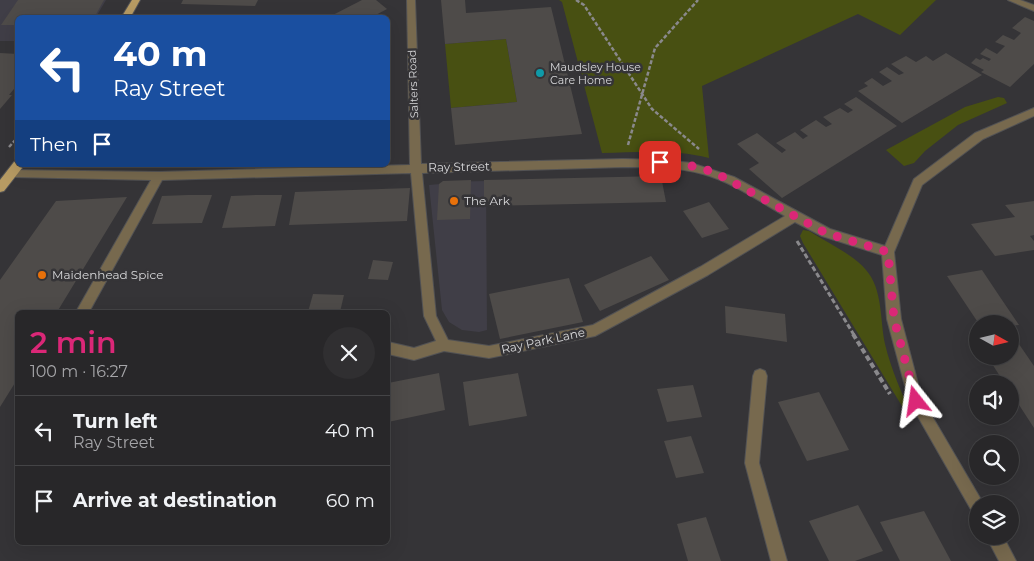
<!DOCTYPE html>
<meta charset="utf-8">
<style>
body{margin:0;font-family:Montserrat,sans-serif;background:#302f31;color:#f1f3f6;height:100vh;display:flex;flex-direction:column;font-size:19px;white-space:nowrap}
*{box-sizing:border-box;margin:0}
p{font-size:16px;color:#a5a5a8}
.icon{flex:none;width:28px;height:28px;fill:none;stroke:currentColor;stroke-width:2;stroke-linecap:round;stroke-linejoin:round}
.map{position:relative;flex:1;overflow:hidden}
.sheet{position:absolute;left:15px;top:310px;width:375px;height:235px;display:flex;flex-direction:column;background:#282729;border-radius:8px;box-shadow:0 5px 20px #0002,0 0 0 1px #444446}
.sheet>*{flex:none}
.top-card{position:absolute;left:15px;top:15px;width:375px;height:152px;border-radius:8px;box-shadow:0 5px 20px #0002,0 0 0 1px #444446;background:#1a4fa0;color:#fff;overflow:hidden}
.needle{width:32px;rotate:98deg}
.buttons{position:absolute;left:969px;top:315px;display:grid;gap:10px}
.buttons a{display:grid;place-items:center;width:50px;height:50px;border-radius:50%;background:#282729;box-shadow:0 5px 20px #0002,0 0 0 1px #444446;font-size:25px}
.pin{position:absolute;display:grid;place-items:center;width:42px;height:42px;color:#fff;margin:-21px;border-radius:10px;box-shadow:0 2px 8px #0006}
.me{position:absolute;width:55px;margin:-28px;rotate:345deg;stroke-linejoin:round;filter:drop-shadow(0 0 4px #0008)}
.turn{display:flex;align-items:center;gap:18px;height:105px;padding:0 15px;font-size:22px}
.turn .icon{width:65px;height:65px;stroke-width:2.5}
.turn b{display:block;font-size:35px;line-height:42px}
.then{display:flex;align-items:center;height:48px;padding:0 15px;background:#0003;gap:10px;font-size:19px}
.round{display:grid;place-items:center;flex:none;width:52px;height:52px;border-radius:26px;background:#302f31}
.headline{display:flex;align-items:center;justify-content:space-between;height:85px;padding:0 15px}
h1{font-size:30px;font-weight:600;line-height:38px;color:#db2777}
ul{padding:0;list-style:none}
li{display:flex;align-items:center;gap:15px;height:70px;padding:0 15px;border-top:1px solid #444446}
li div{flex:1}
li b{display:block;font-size:19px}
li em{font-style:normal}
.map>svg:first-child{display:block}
.built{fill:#403e47}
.green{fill:#485012}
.building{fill:#4e4b49}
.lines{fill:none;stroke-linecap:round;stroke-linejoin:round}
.minor-casing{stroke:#525254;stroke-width:2}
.major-casing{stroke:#525254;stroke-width:2}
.path-far2{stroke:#8a898c;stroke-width:2.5;stroke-dasharray:4 2;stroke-linecap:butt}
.path-far1{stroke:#8a898c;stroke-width:3;stroke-dasharray:5 2.5;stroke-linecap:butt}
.path{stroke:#8a898c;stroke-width:4;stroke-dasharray:5.5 3;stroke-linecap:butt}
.minor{fill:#77694e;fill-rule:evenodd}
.major{fill:#b79b63;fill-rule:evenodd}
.route{stroke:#db2777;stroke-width:9;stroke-dasharray:0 16.2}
.culture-dot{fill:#0f9aa8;stroke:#353437;stroke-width:2}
.food-dot{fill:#e8710a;stroke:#353437;stroke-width:2}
.labels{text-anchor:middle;stroke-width:5;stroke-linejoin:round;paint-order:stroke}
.far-poi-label{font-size:11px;fill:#d8d8da;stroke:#353437;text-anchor:start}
.far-street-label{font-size:11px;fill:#d8d8da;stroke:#353437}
.street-label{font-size:12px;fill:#d8d8da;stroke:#353437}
.poi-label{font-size:12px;fill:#d8d8da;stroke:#353437;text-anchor:start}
</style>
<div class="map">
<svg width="1034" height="561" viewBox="0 0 1034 561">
<rect width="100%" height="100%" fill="#353437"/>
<g class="built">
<polygon points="0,0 106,0 96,17 18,18 17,41 0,41"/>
<polygon points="486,181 487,330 479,332 462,330 449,322 442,310 429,185 440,184 444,182"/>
</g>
<g class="green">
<path d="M559,0H936L900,35L858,14L702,86L709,158C674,149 638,152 602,153L562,2Z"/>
<polygon points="506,39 517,102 451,108 445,44"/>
<polygon points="998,97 1004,98 1007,103 958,125 925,151 914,163 904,166 886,150 965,107"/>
<path d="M803,230L809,231C826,242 854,255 866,270C883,289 880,321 885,344C891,370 903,395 913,420L908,416L803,243L800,236Z"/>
</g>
<g class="building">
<polygon points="18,0 104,0 94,18 18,18 18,25 1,25"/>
<polygon points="183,0 258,0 255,6 181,4"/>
<polygon points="362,0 376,0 387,9 370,18 327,18"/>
<polygon points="441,0 465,0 466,13 551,7 582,134 455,145 451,108 517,102 506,39 445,44"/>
<polygon points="1025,17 1034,21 1034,64 1010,87 981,72 984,70 971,63 976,58 980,60 983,58 989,61 991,59 980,54 986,48 997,54 1005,46 995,42 1003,35 1014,40 1021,33 1012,28"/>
<polygon points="0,53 18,54 18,84 9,95 12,95 0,109"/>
<polygon points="946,53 982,75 902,123 858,91 868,86 864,83 872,78 883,86 892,81 879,72 887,67 899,75 904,73 891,64 906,56 916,62 926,56 933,61"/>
<polygon points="856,97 897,126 782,198 749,169 759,163 737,144 757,133 782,153 786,150 776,143 795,132 803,139 806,137 808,136 800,130 816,120 826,127 832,124 823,117 840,108 848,113 853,110 844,104"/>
<polygon points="661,176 666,202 484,206 484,180"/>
<polygon points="471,180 470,219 437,220 439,184 443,181"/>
<polygon points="410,188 407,221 289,225 295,192"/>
<polygon points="188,195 212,195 202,223 152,224 162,196"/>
<polygon points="257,195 282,195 275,226 222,228 231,196"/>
<polygon points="127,197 57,312 18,312 18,378 0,407 0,280 56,201"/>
<polygon points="1034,201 1034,235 1030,236 1034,241 1034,250 995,256 971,224 1015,217 1005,205"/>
<polygon points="709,202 729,229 702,238 683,211"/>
<polygon points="651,256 669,280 600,311 584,285"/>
<polygon points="373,260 393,262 388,280 368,279"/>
<polygon points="982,270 1000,297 1019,325 1010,326 1010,324 979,324 947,276"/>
<polygon points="569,278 583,322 500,339 489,294"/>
<polygon points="313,294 344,295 340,312 308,312"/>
<polygon points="725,306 785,314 787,342 726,333"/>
<polygon points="1010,331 1034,366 1034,428 1010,391 1010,384 1005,384 987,356 1010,356"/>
<polygon points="439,373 445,410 388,422 388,383"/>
<polygon points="518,373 527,416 469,426 463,382"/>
<polygon points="693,385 702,417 667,422 657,389"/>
<polygon points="819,392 849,450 807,461 778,402"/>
<polygon points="691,436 704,473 676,478 664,441"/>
<polygon points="858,505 883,551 855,561 829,561 809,521"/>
<polygon points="924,511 951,561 900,561 880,522"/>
<polygon points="706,517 721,561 688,561 677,524"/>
</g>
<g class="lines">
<defs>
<g id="minor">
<path d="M407,0H415L421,164L623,159L665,160L691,163L734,177L830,229L885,246L914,179L975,133L1034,108V116L983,139L922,185L894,252L901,319L922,399L983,503L978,504V516L973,513L909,401L887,319L882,255L822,236L795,222L708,275L595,336L489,358L444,351L414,360L388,354V342L414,348L436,341L424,316L411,173L162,180L89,312H76L151,180L12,177L8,176L6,173L8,170L159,172L410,165ZM623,167C650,167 677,167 703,174C732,182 759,201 785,216L700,267L593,325L489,346L448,340L436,316L422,173Z"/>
<polygon points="1008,0 1020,0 1034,5 1034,11"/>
<polygon points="760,369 765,371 767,376 759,463 787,561 771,561 745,463 753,376 755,371"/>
<polygon points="986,536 1003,536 1016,561 999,561"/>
</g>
<g id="major">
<polygon points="132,0 140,0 130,18 121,18"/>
<polygon points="18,161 18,165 23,165 22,168 4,191 0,192 0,180 14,162"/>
</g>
</defs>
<use href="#minor" class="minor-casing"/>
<use href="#major" class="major-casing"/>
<g class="path-far2">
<polyline points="576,0 584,5 652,109 699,149"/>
<polyline points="628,145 655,48 698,0"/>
<polyline points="9,147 18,137"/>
</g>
<polyline class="path-far1" points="797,241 854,335"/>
<polyline class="path" points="853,334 890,394"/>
<use href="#minor" class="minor"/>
<use href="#major" class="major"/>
</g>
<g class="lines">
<polyline class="route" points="660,162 688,165 714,172 826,233 888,252 894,319 916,401"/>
</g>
<circle class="culture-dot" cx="540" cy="73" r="5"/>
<g class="food-dot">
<circle cx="454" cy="201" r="5"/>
<circle cx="42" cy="275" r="5"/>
</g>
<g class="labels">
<g class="far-poi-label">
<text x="550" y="71">Maudsley House<tspan x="550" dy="13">Care Home</tspan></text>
</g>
<g class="far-street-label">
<text transform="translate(413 84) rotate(-92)" y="4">Salters Road</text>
</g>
<g class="street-label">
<text transform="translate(459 167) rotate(-1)" y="4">Ray Street</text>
<text transform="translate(543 341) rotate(-12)" y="4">Ray Park Lane</text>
</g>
<g class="poi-label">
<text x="464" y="205">The Ark</text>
<text x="52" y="279">Maidenhead Spice</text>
</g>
</g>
</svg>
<div class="buttons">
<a><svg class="needle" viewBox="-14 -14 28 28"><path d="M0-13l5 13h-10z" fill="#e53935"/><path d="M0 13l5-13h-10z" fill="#a5a5a8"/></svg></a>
<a><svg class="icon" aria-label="sound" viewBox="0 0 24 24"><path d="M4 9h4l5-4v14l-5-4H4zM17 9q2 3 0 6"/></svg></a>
<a><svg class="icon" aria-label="search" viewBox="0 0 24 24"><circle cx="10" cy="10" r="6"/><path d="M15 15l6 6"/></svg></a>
<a><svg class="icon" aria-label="layers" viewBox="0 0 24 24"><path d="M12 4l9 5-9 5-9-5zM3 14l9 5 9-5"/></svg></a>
</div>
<div class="pin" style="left:660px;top:162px;background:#d93025"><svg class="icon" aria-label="arrive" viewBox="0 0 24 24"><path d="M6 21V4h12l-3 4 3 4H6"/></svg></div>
<svg class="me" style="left:916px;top:401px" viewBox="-20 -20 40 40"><path d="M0-17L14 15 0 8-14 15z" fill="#db2777" stroke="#fff" stroke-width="4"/></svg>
<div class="top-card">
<div class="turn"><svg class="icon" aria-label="left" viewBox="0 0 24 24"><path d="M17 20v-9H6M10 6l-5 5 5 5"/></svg><div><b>40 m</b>Ray Street</div></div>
<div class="then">Then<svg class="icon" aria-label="arrive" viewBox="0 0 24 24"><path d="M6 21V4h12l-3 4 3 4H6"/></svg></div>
</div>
<section class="sheet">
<div class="headline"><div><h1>2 min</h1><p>100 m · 16:27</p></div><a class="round"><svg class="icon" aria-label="close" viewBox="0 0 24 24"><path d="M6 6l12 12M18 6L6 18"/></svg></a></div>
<ul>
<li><svg class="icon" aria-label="left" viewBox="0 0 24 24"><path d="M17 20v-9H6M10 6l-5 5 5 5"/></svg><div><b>Turn left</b><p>Ray Street</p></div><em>40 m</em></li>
<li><svg class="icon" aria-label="arrive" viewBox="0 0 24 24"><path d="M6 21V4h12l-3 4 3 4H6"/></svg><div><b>Arrive at destination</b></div><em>60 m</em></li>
</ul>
</section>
</div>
